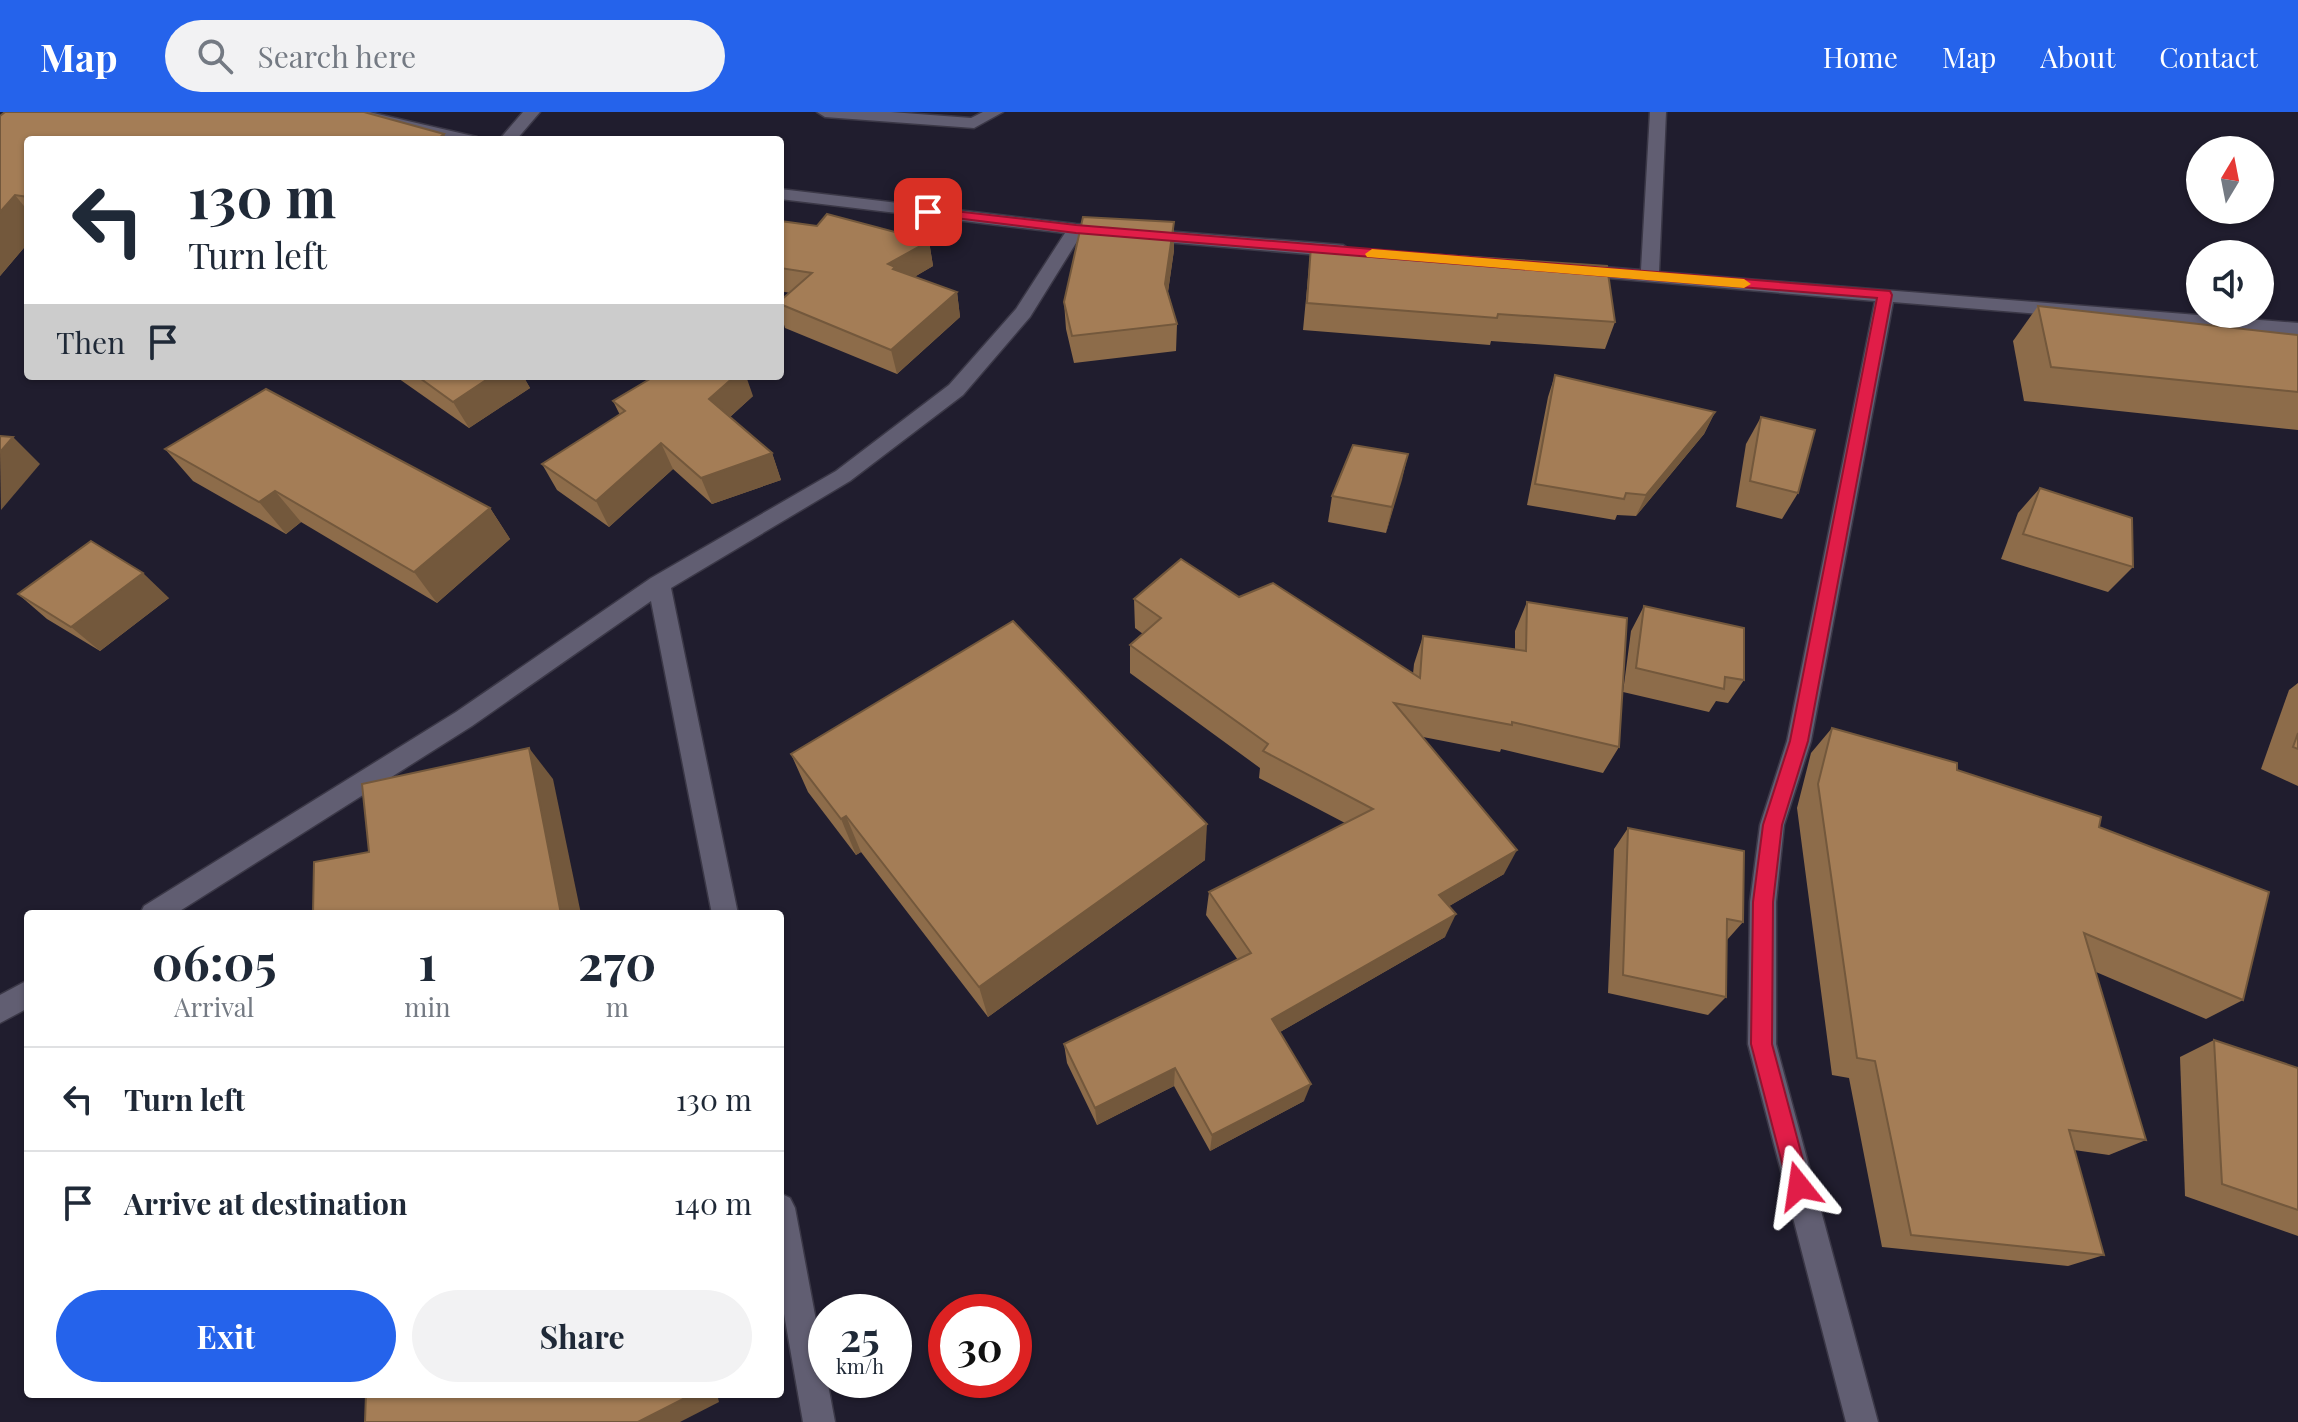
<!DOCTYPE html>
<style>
body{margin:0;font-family:"Playfair Display",serif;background:#f2f2f3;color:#1f2937;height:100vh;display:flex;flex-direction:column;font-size:30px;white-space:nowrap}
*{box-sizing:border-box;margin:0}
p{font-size:26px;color:#747a83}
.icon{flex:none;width:44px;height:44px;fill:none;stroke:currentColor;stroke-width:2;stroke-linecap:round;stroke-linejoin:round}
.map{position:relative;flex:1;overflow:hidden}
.sheet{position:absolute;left:24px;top:798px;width:760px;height:488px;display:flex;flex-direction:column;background:#fff;border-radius:8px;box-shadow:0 2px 6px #0004}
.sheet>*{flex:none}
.banner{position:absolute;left:24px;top:24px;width:760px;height:244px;border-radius:8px;box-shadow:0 2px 6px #0004;background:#fff;color:#1f2937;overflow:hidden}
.needle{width:52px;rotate:10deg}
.tools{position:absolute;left:2186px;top:24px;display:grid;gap:16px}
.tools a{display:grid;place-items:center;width:88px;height:88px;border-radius:50%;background:#fff;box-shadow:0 2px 6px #0004;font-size:40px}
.speed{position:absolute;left:808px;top:1182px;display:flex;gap:16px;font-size:40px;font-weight:700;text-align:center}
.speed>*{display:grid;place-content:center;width:104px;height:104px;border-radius:50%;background:#fff;box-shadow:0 2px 6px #0004;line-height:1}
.speed small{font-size:20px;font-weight:400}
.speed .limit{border:12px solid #d22;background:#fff;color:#111}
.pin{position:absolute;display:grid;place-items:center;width:68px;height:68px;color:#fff;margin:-34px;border-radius:16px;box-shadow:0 4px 12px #0006}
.me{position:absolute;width:88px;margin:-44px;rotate:345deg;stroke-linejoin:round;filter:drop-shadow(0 0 6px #0008)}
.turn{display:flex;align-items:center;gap:28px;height:168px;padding:0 32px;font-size:36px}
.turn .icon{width:104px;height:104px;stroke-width:2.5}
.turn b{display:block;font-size:56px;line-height:68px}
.then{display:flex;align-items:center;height:76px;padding:0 32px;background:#0003;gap:16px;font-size:30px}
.eta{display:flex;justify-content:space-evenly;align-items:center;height:136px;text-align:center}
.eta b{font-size:48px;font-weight:700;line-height:56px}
.action{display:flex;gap:16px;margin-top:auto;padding:16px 32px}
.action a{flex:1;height:92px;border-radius:48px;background:#2563eb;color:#fff;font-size:32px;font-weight:700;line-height:92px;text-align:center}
.action a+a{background:#f2f2f3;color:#1f2937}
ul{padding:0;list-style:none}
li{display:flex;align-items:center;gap:24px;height:104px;padding:0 32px;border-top:2px solid #e0e1e3}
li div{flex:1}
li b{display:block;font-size:30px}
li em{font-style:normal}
header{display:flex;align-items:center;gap:48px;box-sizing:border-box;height:112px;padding:0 40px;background:#2563eb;color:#fff}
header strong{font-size:38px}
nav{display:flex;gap:44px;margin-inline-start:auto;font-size:28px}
.search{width:560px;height:72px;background:#f2f2f3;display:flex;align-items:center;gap:20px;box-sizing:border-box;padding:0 28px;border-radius:44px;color:#747a83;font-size:30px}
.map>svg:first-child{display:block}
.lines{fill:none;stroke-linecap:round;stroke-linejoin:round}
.minor-casing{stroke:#3b3847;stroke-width:3}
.minor{fill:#615e72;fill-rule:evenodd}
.wall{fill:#8d6c4a}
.shaded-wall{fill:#73583c}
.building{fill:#a47d56;stroke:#73583c;stroke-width:2}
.route{fill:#e11d48;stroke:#92132f;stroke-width:2}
.slow{fill:#f59e0b}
</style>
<header>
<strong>Map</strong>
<div class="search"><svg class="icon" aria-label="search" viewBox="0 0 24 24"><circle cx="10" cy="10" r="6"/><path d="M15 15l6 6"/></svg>Search here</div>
<nav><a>Home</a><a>Map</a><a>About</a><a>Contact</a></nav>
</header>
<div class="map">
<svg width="2298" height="1310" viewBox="0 0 2298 1310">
<rect width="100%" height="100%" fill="#201d2e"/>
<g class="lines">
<defs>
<g id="minor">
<polygon points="340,0 369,0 477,25 479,28 449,28 342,3"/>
<polygon points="523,0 540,0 516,28 499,28"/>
<polygon points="817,0 891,0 971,6 983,0 1003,0 974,16 825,5"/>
<polygon points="1650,0 1666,0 1659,160 2298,211 2298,223 1893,190 1811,629 1784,713 1776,790 1776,932 1878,1310 1846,1310 1748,932 1750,790 1760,713 1787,629 1875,189 1573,163 1570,159 1579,153 1641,158"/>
<polygon points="780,77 1076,112 1343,133 1352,139 1343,145 1081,123 1030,205 963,283 850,369 671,476 738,802 712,802 651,489 472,614 175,802 140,802 144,794 456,600 651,466 836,359 949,273 1016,197 1065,121 780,87"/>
<polygon points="28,868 28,896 0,911 0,883"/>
<polygon points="780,1081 790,1086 795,1096 835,1310 803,1310 780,1179"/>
</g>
</defs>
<use href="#minor" class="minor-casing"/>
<use href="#minor" class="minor"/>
</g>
<g class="wall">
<polygon points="364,0 28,28 28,131 0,164 0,4"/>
<polygon points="780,109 929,129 933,154 914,165 957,180 960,205 897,262 785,216 780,199 780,189 790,181 780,179"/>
<polygon points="1174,110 1174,138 1168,180 1177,212 1176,239 1074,251 1066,217 1064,190"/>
<polygon points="1311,134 1615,210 1605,237 1491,229 1490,233 1303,218"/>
<polygon points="2038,194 2298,223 2298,318 2024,289 2013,229"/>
<polygon points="1555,263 1715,300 1704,322 1636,404 1617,403 1615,408 1527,393 1548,285"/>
<polygon points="395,264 523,264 530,276 469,316"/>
<polygon points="753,284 730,305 772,341 781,368 712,392 673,357 609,415 557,378 542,352 620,303 613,289"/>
<polygon points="1761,305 1798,381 1782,407 1736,395 1746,332"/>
<polygon points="165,337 490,396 510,427 437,491 301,410 286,422 193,369"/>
<polygon points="1408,342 1386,421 1328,410 1332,384"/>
<polygon points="2040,376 2133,455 2108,480 2001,447 2018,401"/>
<polygon points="18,482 169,486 100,539 47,507"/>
<polygon points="1239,485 1413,562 1414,552 1423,524 1515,537 1515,519 1527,490 1619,635 1603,661 1501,637 1500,640 1423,625 1504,762 1449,794 1445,825 1280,920 1304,989 1210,1039 1174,974 1097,1013 1067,951 1064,932 1238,848 1206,803 1209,780 1345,711 1259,666 1260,656 1130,561 1130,533 1143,522 1135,516 1134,487"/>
<polygon points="1644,494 1744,568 1728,591 1716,589 1709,600 1623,580 1631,519"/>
<polygon points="2298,571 2298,674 2261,657 2289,578"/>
<polygon points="1832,616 1957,658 2099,715 2243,888 2206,907 2096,860 2146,1028 2109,1043 2074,1038 2104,1143 2068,1154 1882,1135 1849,966 1832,963 1797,696 1811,641"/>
<polygon points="791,642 1205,748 988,905 861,740 856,743 808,680"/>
<polygon points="1628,716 1743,810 1727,828 1726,885 1708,903 1608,881 1614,737"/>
<polygon points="2214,928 2298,956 2298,1124 2185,1084 2180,945"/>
</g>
<g class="shaded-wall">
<polygon points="444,22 447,28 436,28"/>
<polygon points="15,83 28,99 28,131 0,164 0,100"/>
<polygon points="1174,110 1174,138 1165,200 1165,172"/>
<polygon points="929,129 933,154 899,174 888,152"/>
<polygon points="957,180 960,205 897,262 891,238"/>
<polygon points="492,264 523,264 530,276 469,316 453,290"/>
<polygon points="735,264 746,264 753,284 720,314 709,287"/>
<polygon points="1715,300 1704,322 1636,404 1646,383"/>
<polygon points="13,325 40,352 1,398 0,340"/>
<polygon points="661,331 673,357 609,415 596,389"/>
<polygon points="772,341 781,368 712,392 701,366"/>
<polygon points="1408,342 1402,368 1386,421 1392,395"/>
<polygon points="275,379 301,410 286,422 259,390"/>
<polygon points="490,396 510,427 437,491 414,460"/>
<polygon points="143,461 169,486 100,539 71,515"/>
<polygon points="529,636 553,667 581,802 561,802"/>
<polygon points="846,704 861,740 856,743 841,707"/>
<polygon points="1207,712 1205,748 988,905 979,875"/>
<polygon points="1517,738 1504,762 1429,806 1439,783"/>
<polygon points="1456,802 1445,825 1268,927 1272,907"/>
<polygon points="1175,956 1174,974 1097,1013 1095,996"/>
<polygon points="1311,972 1304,989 1210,1039 1212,1023"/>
<polygon points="693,1282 717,1282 719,1290 680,1310 638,1310"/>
</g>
<g class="building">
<polygon points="5,0 364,0 444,22 436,28 28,28 28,85 15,83 0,100 0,4"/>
<polygon points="827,102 929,129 888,152 895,155 893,157 957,180 891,238 780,192 780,189 812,161 780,156 780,109 817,114"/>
<polygon points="1083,105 1174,110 1165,172 1177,212 1072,224 1064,190"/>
<polygon points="1311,134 1607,154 1615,210 1498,202 1497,206 1307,191"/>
<polygon points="2038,194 2298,223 2298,280 2051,255"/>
<polygon points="1555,263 1715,300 1646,383 1626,381 1624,387 1535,372"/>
<polygon points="417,264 492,264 453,290"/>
<polygon points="655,264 735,264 709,287 772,341 701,366 661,331 596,389 542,352 625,299 613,289"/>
<polygon points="266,277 490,396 414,460 275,379 259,390 165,337"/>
<polygon points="1761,305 1815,318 1798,381 1750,369"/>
<polygon points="0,324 13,325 0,340"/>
<polygon points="1353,333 1408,342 1392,395 1332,384"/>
<polygon points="2040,376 2132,406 2133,455 2023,422"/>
<polygon points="91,429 143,461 71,515 18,482"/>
<polygon points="1181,447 1239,485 1273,471 1420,566 1423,524 1526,539 1527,490 1627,506 1619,635 1512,610 1512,613 1394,591 1517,738 1439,783 1456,802 1272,907 1311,972 1212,1023 1175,956 1095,996 1064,932 1251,841 1209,780 1373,697 1263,639 1268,632 1130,533 1161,506 1134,487"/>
<polygon points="1644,494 1744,516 1744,568 1725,565 1724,577 1636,556"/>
<polygon points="1013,509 1207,712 979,875 846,704 841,707 791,642"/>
<polygon points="1832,616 1957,651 1957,658 2101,705 2099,715 2269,780 2243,888 2084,821 2146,1028 2069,1018 2104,1143 1911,1123 1875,949 1857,946 1818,672"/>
<polygon points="2298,621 2298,637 2293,635"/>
<polygon points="529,636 561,802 313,802 314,750 369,740 362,672"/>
<polygon points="1628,716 1744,739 1743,810 1727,807 1726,885 1623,863"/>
<polygon points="2214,928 2298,956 2298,1098 2222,1072"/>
<polygon points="366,1282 693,1282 638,1310 365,1310"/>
</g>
<polygon class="route" points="928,96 1076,113 1890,179 1892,183 1808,629 1782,713 1773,790 1772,932 1810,1074 1806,1081 1799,1085 1791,1081 1788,1074 1751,932 1753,790 1763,713 1790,629 1877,186 1076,121 923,102 921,100"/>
<polygon class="slow" points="1372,137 1744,167 1751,172 1744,176 1367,145 1365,142"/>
</svg>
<div class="tools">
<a><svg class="needle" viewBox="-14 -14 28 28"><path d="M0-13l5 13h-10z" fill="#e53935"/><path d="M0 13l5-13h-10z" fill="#747a83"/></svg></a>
<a><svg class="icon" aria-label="sound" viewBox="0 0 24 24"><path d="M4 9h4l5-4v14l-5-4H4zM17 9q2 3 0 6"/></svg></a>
</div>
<div class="speed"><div>25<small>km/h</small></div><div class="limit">30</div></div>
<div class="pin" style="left:928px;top:100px;background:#d93025"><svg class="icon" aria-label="arrive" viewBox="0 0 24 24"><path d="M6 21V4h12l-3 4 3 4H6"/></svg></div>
<svg class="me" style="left:1799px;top:1074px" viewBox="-20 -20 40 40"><path d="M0-17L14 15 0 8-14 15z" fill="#e11d48" stroke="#fff" stroke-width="4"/></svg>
<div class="banner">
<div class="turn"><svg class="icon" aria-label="left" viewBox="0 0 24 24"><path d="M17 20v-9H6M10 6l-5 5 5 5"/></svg><div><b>130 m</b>Turn left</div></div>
<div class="then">Then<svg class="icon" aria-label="arrive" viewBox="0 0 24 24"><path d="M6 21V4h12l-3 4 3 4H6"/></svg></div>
</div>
<section class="sheet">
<div class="eta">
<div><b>06:05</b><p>Arrival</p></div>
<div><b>1</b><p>min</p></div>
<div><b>270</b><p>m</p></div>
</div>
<ul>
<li><svg class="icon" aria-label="left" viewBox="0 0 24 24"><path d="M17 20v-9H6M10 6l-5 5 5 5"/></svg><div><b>Turn left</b></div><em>130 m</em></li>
<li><svg class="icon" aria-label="arrive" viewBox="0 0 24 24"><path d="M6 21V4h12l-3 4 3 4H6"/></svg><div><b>Arrive at destination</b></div><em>140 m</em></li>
</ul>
<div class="action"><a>Exit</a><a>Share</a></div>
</section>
</div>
